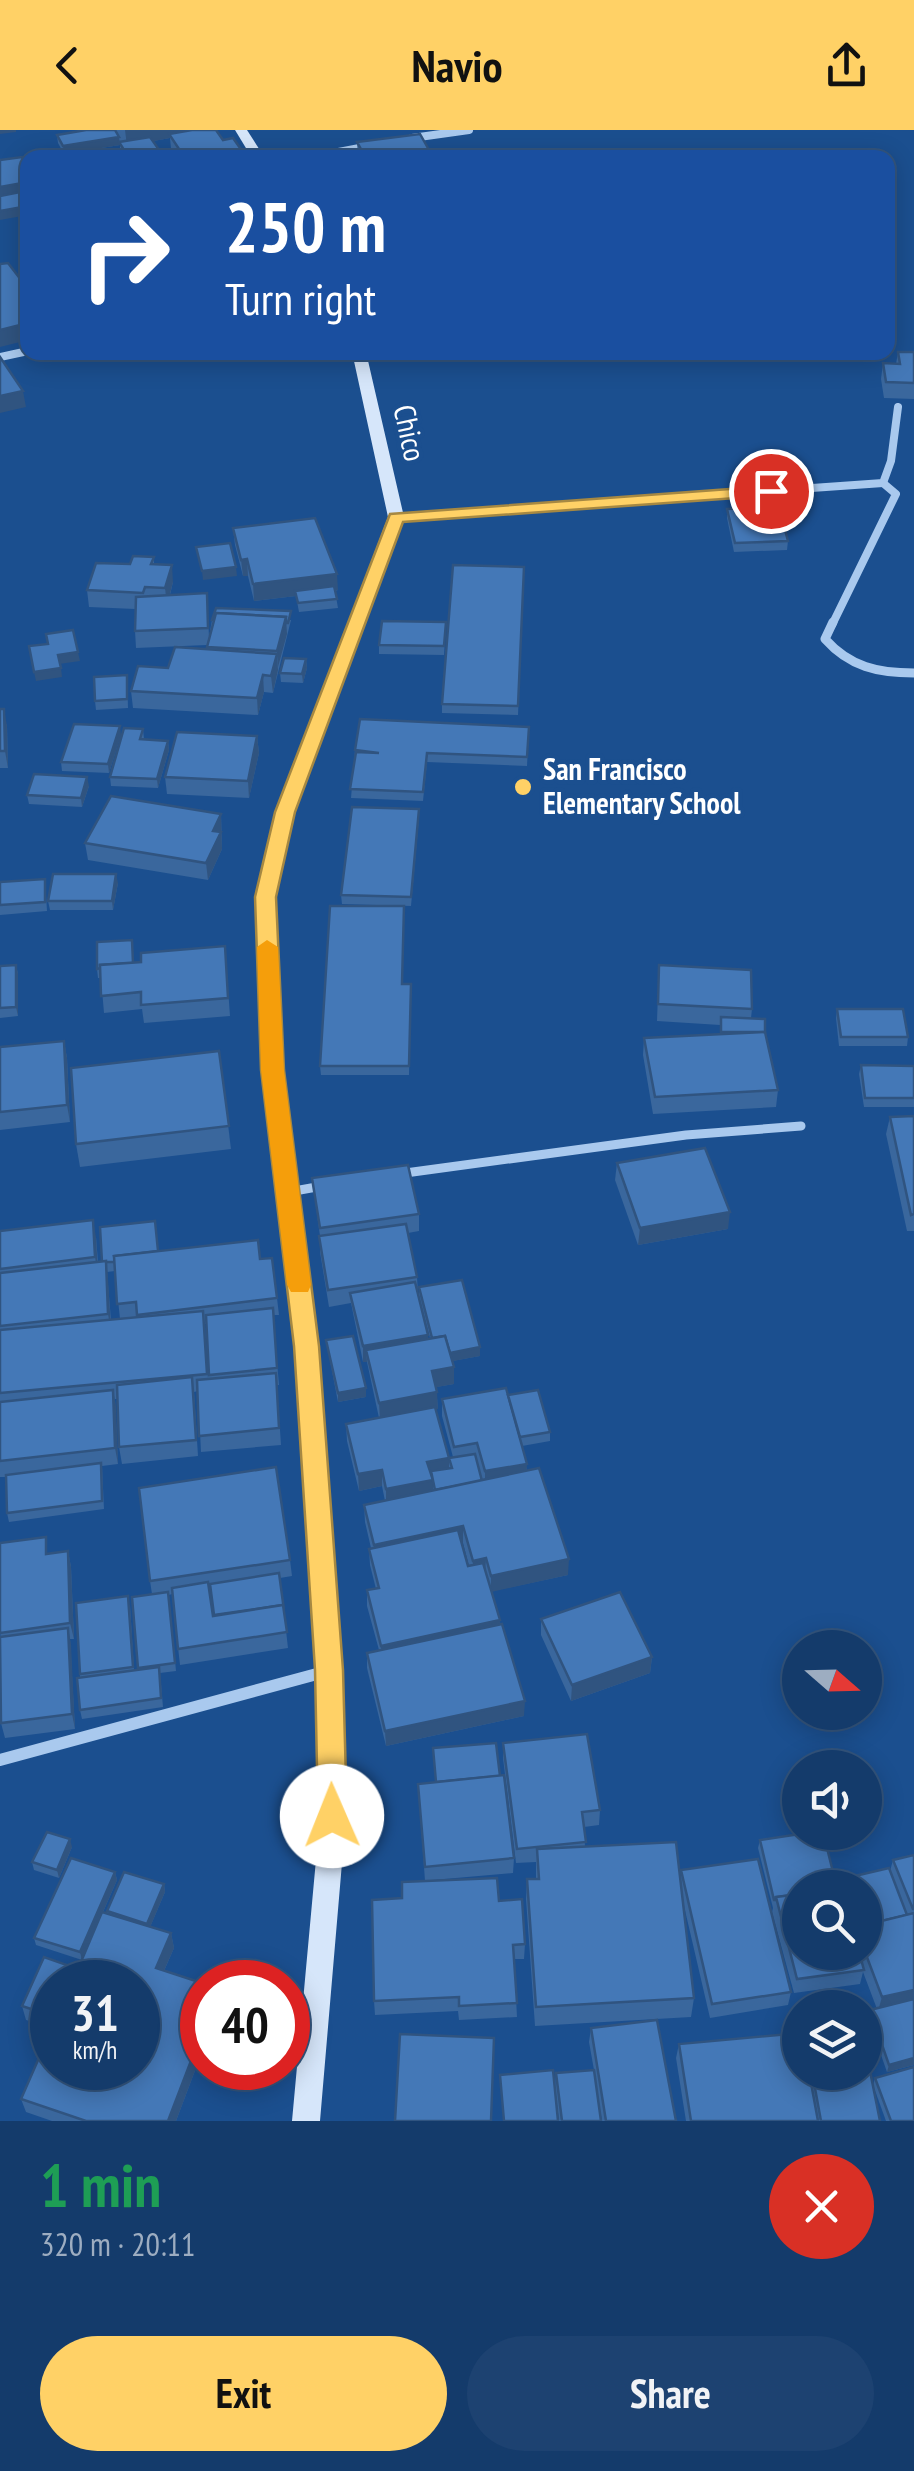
<!DOCTYPE html>
<meta charset="utf-8">
<style>
body{margin:0;font-family:"PT Sans Narrow",sans-serif;background:#1d4271;color:#f1f3f6;height:100vh;display:flex;flex-direction:column;font-size:38px;white-space:nowrap}
*{box-sizing:border-box;margin:0}
p{font-size:32px;color:#9dadc1}
.icon{flex:none;width:55px;height:55px;fill:none;stroke:currentColor;stroke-width:2;stroke-linecap:round;stroke-linejoin:round}
.map{position:relative;height:1991px;overflow:hidden}
.sheet{display:flex;flex-direction:column;background:#143b6b;flex:1}
.sheet>*{flex:none}
.guide{position:absolute;left:20px;top:20px;width:875px;height:210px;border-radius:20px;box-shadow:0 5px 25px #0003,0 0 0 2px #33557e;background:#1a4fa0;color:#fff;overflow:hidden}
.needle{width:65px;rotate:110deg}
.controls{position:absolute;left:782px;top:1500px;display:grid;gap:20px}
.controls a{display:grid;place-items:center;width:100px;height:100px;border-radius:50%;background:#143b6b;box-shadow:0 5px 25px #0003,0 0 0 2px #33557e;font-size:50px}
.speed{position:absolute;left:30px;top:1830px;display:flex;gap:20px;font-size:50px;font-weight:700;text-align:center}
.speed>*{display:grid;place-content:center;width:130px;height:130px;border-radius:50%;background:#143b6b;box-shadow:0 5px 25px #0003,0 0 0 2px #33557e;line-height:1}
.speed small{font-size:25px;font-weight:400}
.speed .limit{border:15px solid #d22;background:#fff;color:#111}
.pin{position:absolute;display:grid;place-items:center;width:85px;height:85px;color:#fff;margin:-42px;border:5px solid #fff;border-radius:50%;box-shadow:0 2px 10px #0007}
.me{position:absolute;width:110px;margin:-55px;rotate:359deg;stroke-linejoin:round;filter:drop-shadow(0 0 8px #0008)}
.turn{display:flex;align-items:center;gap:35px;height:210px;padding:0 40px;font-size:45px}
.turn .icon{width:130px;height:130px;stroke-width:2.5}
.turn b{display:block;font-size:70px;line-height:85px}
.round{display:grid;place-items:center;flex:none;width:105px;height:105px;border-radius:52px;background:#1d4271}
.headline{display:flex;align-items:center;justify-content:space-between;height:170px;padding:0 40px}
h1{font-size:60px;font-weight:600;line-height:75px;color:#1e9e55}
.action{display:flex;gap:20px;margin-top:auto;padding:20px 40px}
.action a{flex:1;height:115px;border-radius:60px;background:#ffd166;color:#111;font-size:40px;font-weight:600;line-height:115px;text-align:center}
.action a+a{background:#1d4271;color:#f1f3f6}
header{display:flex;justify-content:space-between;align-items:center;height:130px;padding:0 40px;background:#ffd166;color:#111;font-size:45px;font-weight:600}
.map>svg:first-child{display:block}
.lines{fill:none;stroke-linecap:round;stroke-linejoin:round}
.street-far2{stroke:#a9c9ee;stroke-width:8}
.street-far1{stroke:#a9c9ee;stroke-width:9}
.street{stroke:#a9c9ee;stroke-width:12}
.secondary{fill:#d6e6fa;fill-rule:evenodd}
.wall{fill:#3a679d;fill-rule:evenodd}
.shaded-wall{fill:#305480}
.building{fill:#4478b7;stroke:#305480;stroke-width:2.5}
.route{fill:#ffd166;stroke:#a68842;stroke-width:2.5}
.slow{fill:#f59e0b}
.poi-dot{fill:#ffd166;stroke:#1b4f8f;stroke-width:4}
.labels{text-anchor:middle;stroke-width:9;stroke-linejoin:round;paint-order:stroke}
.street-label{font-size:30px;fill:#fff;stroke:#1b4f8f}
.poi-label{font-size:30px;font-weight:bold;fill:#fff;stroke:#1b4f8f;text-anchor:start}
</style>
<header><svg class="icon" aria-label="back" viewBox="0 0 24 24"><path d="M15 5l-7 7 7 7"/></svg>Navio<svg class="icon" aria-label="share" viewBox="0 0 24 24"><path d="M12 15V3M7 8l5-5 5 5M5 13v7h14v-7"/></svg></header>
<div class="map">
<svg width="914" height="1991" viewBox="0 0 914 1991">
<rect width="100%" height="100%" fill="#1b4f8f"/>
<g class="lines">
<g class="street-far2">
<polyline points="412,8 469,0"/>
<polyline points="307,28 370,16"/>
<polyline points="0,227 28,221"/>
<polyline points="396,387 883,353 891,331 898,277"/>
<polyline points="832,495 896,364 883,353"/>
</g>
<g class="street-far1">
<path d="M833,492L825,509C850,537 878,543 914,543"/>
<polyline points="398,1044 686,1005 801,996"/>
<polyline points="289,1062 322,1056"/>
</g>
<polyline class="street" points="0,1630 328,1541"/>
<g class="secondary">
<polygon points="235,0 247,0 265,28 252,28"/>
<polygon points="352,222 366,222 404,387 294,682 274,767 283,940 317,1216 341,1541 346,1686 320,1991 292,1991 320,1686 317,1541 295,1216 263,940 256,767 276,682 388,387"/>
</g>
</g>
<g class="wall">
<polygon points="86,0 216,0 223,10 245,28 166,28 166,24 173,23 171,19 170,8 153,11 162,28 125,28 120,20 120,15 64,24 58,13 57,5"/>
<polygon points="357,12 433,28 358,28"/>
<polygon points="898,222 914,222 914,269 884,268 881,249 883,233 896,234"/>
<polygon points="727,379 788,411 787,420 734,422 727,388"/>
<polygon points="233,398 338,460 335,461 338,478 299,482 296,466 254,471 248,446 243,446 235,415"/>
<polygon points="154,427 154,435 173,452 170,465 207,463 209,507 212,490 291,490 273,563 264,562 258,585 133,578 131,561 168,538 207,519 207,515 136,518 135,501 135,479 89,477 87,460 130,434"/>
<polygon points="524,437 518,585 442,583 442,574"/>
<polygon points="446,492 444,525 379,524 379,515"/>
<polygon points="306,529 307,538 303,553 281,552 280,543"/>
<polygon points="127,545 128,578 96,580 95,571"/>
<polygon points="0,579 7,596 8,638 0,638"/>
<polygon points="529,597 527,636 427,632 423,671 351,668 355,620"/>
<polygon points="143,599 144,609 168,611 169,620 158,658 111,656 110,647"/>
<polygon points="121,605 109,643 62,641 61,632"/>
<polygon points="257,606 259,623 249,668 167,664 165,647"/>
<polygon points="89,656 82,677 29,674 27,665"/>
<polygon points="221,684 222,719 208,750 88,730 85,713"/>
<polygon points="419,688 411,776 342,774 341,765"/>
<polygon points="45,749 47,781 0,785 0,752"/>
<polygon points="118,753 113,780 50,780 48,771"/>
<polygon points="132,810 134,833 225,816 230,886 144,893 142,879 104,883 101,848 98,848 97,839"/>
<polygon points="16,835 18,844 18,886 0,888 0,836"/>
<polygon points="659,835 752,879 751,888 765,902 778,960 776,977 653,984 643,925 644,908 720,904 720,895 657,891"/>
<polygon points="403,854 411,854 409,945 321,945 320,936"/>
<polygon points="837,879 908,907 907,916 839,916 836,888"/>
<polygon points="64,911 67,928 70,992 0,1000 0,917"/>
<polygon points="219,921 231,1019 80,1037 76,1014"/>
<polygon points="861,935 914,936 914,977 864,977 859,944"/>
<polygon points="914,986 914,1101 907,1101 886,1004 890,987"/>
<polygon points="617,1033 728,1099 638,1115 615,1050"/>
<path d="M312,1048L419,1084V1101L408,1103L417,1147L418,1163L428,1209L430,1208L419,1166V1157L480,1217V1226L452,1231L454,1254L436,1257L438,1279H436L449,1328V1338V1328L453,1327L442,1286V1269L508,1265L550,1302V1311L522,1316L527,1341L568,1445L492,1461L524,1586L386,1616L367,1538V1523L379,1520L367,1476V1460L376,1459L370,1435L369,1419L371,1418L365,1392L364,1375L385,1371L382,1356L359,1361L347,1311L346,1294L379,1288L367,1232H363L351,1173L329,1177L320,1122V1106ZM462,1413H463L469,1436H468Z"/>
<path d="M0,1101L96,1107L98,1132L158,1121L260,1129L277,1168L279,1185H273L279,1255H277L281,1315L201,1322L198,1261L194,1262L198,1326L122,1334L119,1317L118,1269H115L118,1334L102,1336L104,1379L9,1392L7,1383L6,1347H0ZM115,1141L120,1189L111,1190L107,1142ZM205,1194H206L208,1249Z"/>
<polygon points="326,1210 366,1267 338,1272"/>
<polygon points="0,1413 50,1424 68,1421 71,1437 74,1509 70,1509 75,1599 5,1608 1,1593"/>
<polygon points="290,1430 292,1446 280,1448 288,1518 180,1535 172,1464 169,1465 176,1541 160,1543 163,1577 82,1589 80,1580 80,1544 130,1475 134,1540 138,1540 132,1467 152,1464 150,1451"/>
<polygon points="541,1489 652,1527 650,1543 571,1571 541,1505"/>
<polygon points="503,1613 600,1680 599,1695 584,1697 585,1717 680,1745 681,1740 791,1862 788,1875 710,1888 684,1776 694,1868 691,1887 535,1896 526,1769 527,1749 536,1749 536,1732 516,1733 503,1628"/>
<polygon points="500,1646 514,1728 513,1743 433,1750 499,1771 525,1814 524,1829 514,1829 517,1887 459,1890 458,1881 375,1885 374,1871 402,1768 425,1751 418,1654"/>
<polygon points="760,1710 800,1822 865,1822 865,1758 840,1758 842,1749 890,1741 893,1730 914,1725 914,1935 887,1942 868,1888 870,1880 877,1879 863,1842 860,1854 794,1863 772,1782 773,1778 758,1718"/>
<polygon points="72,1717 59,1748 34,1740 32,1732"/>
<path d="M71,1728L115,1742L117,1750L103,1782L107,1784V1781L124,1742L164,1754L165,1762L150,1797L171,1803L174,1818L164,1841L202,1853V1922L176,1991H52L26,1982L21,1969L52,1898L26,1890L22,1876L44,1827L78,1839L95,1800L82,1830L36,1815L34,1808ZM52,1852H138V1938H52Z"/>
<polygon points="591,1898 676,1991 602,1991 594,1942 601,1991 559,1991 555,1957 556,1943 594,1940 589,1912"/>
<polygon points="679,1914 800,1942 865,1942 880,1991 686,1991 676,1928"/>
<polygon points="875,1948 914,1991 886,1991 873,1955"/>
</g>
<g class="shaded-wall">
<polygon points="0,0 16,0 16,2 0,4"/>
<polygon points="125,0 210,0 169,4 170,8 127,16"/>
<polygon points="119,7 120,15 64,24 63,16"/>
<polygon points="28,52 28,68 0,73 0,57"/>
<polygon points="28,76 28,85 0,90 0,81"/>
<polygon points="28,193 28,210 0,217 0,200"/>
<polygon points="23,261 26,277 0,283 0,266"/>
<polygon points="247,429 248,446 243,446 241,430"/>
<polygon points="172,435 173,452 167,475 165,458"/>
<polygon points="236,437 237,446 203,450 202,441"/>
<polygon points="337,444 338,460 296,465 295,461 296,466 254,471 253,454"/>
<polygon points="286,487 287,504 278,537 277,521"/>
<polygon points="78,522 80,531 59,534 58,525"/>
<polygon points="277,524 278,540 273,563 271,546"/>
<polygon points="306,529 307,538 303,553 302,544"/>
<polygon points="61,538 62,547 36,551 34,542"/>
<polygon points="263,545 264,562 258,585 257,568"/>
<polygon points="4,579 7,596 8,638 5,621"/>
<polygon points="120,596 121,605 109,643 108,634"/>
<polygon points="257,606 259,623 249,668 248,651"/>
<polygon points="168,611 169,620 158,658 157,649"/>
<polygon points="87,647 89,656 82,677 81,668"/>
<polygon points="221,684 222,719 208,750 206,733 213,701"/>
<polygon points="116,744 118,753 113,780 112,771"/>
<polygon points="16,835 18,844 18,886 16,877"/>
<polygon points="64,911 67,928 70,992 67,975"/>
<polygon points="730,1082 728,1099 638,1115 640,1098"/>
<polygon points="93,1090 96,1107 98,1144 95,1127"/>
<polygon points="106,1131 108,1148 111,1201 108,1184"/>
<polygon points="428,1205 428,1221 366,1220 367,1232 363,1232 363,1216"/>
<polygon points="480,1217 480,1226 448,1232 448,1223"/>
<polygon points="454,1237 454,1254 432,1258 432,1241"/>
<polygon points="366,1258 366,1267 338,1272 338,1263"/>
<polygon points="113,1260 116,1276 118,1334 115,1318"/>
<polygon points="437,1262 438,1279 380,1290 379,1273"/>
<polygon points="449,1328 449,1344 431,1347 427,1332"/>
<polygon points="527,1334 526,1350 485,1357 485,1341"/>
<polygon points="382,1340 382,1356 359,1361 358,1344"/>
<polygon points="433,1350 433,1367 386,1376 386,1359"/>
<polygon points="463,1396 463,1413 374,1431 374,1415"/>
<polygon points="68,1421 71,1437 74,1509 70,1493"/>
<polygon points="486,1428 485,1444 473,1447 473,1431"/>
<polygon points="569,1429 568,1445 491,1462 491,1446"/>
<polygon points="500,1490 500,1506 382,1532 381,1516"/>
<polygon points="68,1498 71,1514 75,1599 72,1584"/>
<polygon points="652,1527 650,1543 571,1571 572,1555"/>
<polygon points="525,1571 524,1586 386,1616 385,1601"/>
<polygon points="70,1709 72,1717 59,1748 57,1740"/>
<polygon points="115,1742 117,1750 82,1830 80,1822"/>
<polygon points="164,1754 165,1762 148,1802 147,1794"/>
<polygon points="171,1803 174,1818 159,1852 156,1838"/>
<polygon points="914,1860 914,1872 878,1881 882,1867"/>
<polygon points="202,1902 202,1922 176,1991 168,1991"/>
<polygon points="914,1928 914,1935 887,1942 889,1935"/>
</g>
<g class="building">
<polygon points="86,0 115,0 119,7 63,16 57,5"/>
<polygon points="192,0 216,0 223,10 233,8 245,25 233,28 168,28 166,24 181,22 169,4"/>
<polygon points="420,4 433,27 366,28 357,12"/>
<polygon points="150,7 162,24 144,28 129,28 119,12"/>
<polygon points="22,27 28,36 28,52 0,57 0,30"/>
<polygon points="20,62 28,76 0,81 0,66"/>
<polygon points="8,133 28,159 28,193 0,200 0,134"/>
<polygon points="898,222 914,222 914,253 886,252 883,233 900,234"/>
<polygon points="0,227 23,261 0,266"/>
<polygon points="779,377 788,411 735,413 727,379"/>
<polygon points="315,388 337,444 253,454 247,429 241,430 233,398"/>
<polygon points="230,413 236,437 202,441 196,417"/>
<polygon points="133,426 154,427 151,434 172,435 165,458 145,457 143,463 87,460 96,433 130,434"/>
<polygon points="453,435 524,437 518,576 442,574"/>
<polygon points="334,456 337,469 298,473 295,461"/>
<polygon points="207,463 208,498 135,501 136,467"/>
<polygon points="216,478 291,481 288,493 286,493 286,487 216,483 214,490 212,490"/>
<polygon points="216,483 286,487 277,521 207,517"/>
<polygon points="382,491 446,492 444,516 379,515"/>
<polygon points="73,500 78,522 58,525 61,538 34,542 29,516 48,514 46,504"/>
<polygon points="175,517 277,524 271,546 263,545 257,568 131,561 138,536 168,538"/>
<polygon points="284,528 306,529 302,544 280,543"/>
<polygon points="127,545 127,569 95,571 94,547"/>
<polygon points="0,579 4,579 5,621 0,621"/>
<polygon points="360,589 529,597 527,627 427,623 423,662 350,659 356,622 379,623 355,620"/>
<polygon points="74,594 120,596 108,634 61,632"/>
<polygon points="124,598 143,599 140,609 168,611 157,649 110,647"/>
<polygon points="177,602 257,606 248,651 165,647"/>
<polygon points="34,644 87,647 81,668 27,665"/>
<polygon points="111,666 221,684 213,701 221,702 206,733 85,713"/>
<polygon points="352,677 419,679 411,767 341,765"/>
<polygon points="53,744 116,744 112,771 48,771"/>
<polygon points="45,749 45,772 0,775 0,752"/>
<polygon points="330,776 404,776 402,854 411,854 409,936 320,936"/>
<polygon points="132,810 133,833 100,835 100,838 97,839 97,812"/>
<polygon points="225,816 228,868 141,875 141,862 101,866 100,835 141,832 141,823"/>
<polygon points="16,835 16,877 0,878 0,836"/>
<polygon points="659,835 751,840 752,879 658,874"/>
<polygon points="837,879 903,879 908,907 841,907"/>
<polygon points="721,887 765,889 765,902 721,902"/>
<polygon points="765,902 778,960 655,967 644,908"/>
<polygon points="64,911 67,975 0,982 0,917"/>
<polygon points="219,921 229,996 76,1014 71,938"/>
<polygon points="861,935 914,936 914,968 865,968"/>
<polygon points="914,986 914,1084 911,1085 890,987"/>
<polygon points="705,1018 730,1082 640,1098 617,1033"/>
<polygon points="408,1035 419,1084 320,1098 312,1048"/>
<polygon points="93,1090 95,1127 0,1139 0,1101"/>
<polygon points="155,1091 158,1121 114,1126 115,1132 102,1132 100,1097"/>
<polygon points="406,1094 417,1147 328,1160 319,1106"/>
<polygon points="258,1110 260,1129 272,1128 277,1168 137,1185 136,1172 117,1174 114,1126"/>
<polygon points="106,1131 108,1184 0,1196 0,1143"/>
<polygon points="462,1150 480,1217 450,1223 445,1206 432,1208 419,1157"/>
<polygon points="415,1152 428,1205 363,1216 350,1163"/>
<polygon points="273,1178 277,1238 209,1245 206,1185"/>
<polygon points="203,1181 207,1244 0,1263 0,1200"/>
<polygon points="353,1206 366,1258 338,1263 326,1210"/>
<polygon points="445,1206 454,1237 432,1241 437,1262 379,1273 366,1220"/>
<polygon points="276,1243 279,1298 199,1306 197,1250"/>
<polygon points="192,1247 196,1310 119,1317 117,1255"/>
<polygon points="506,1258 527,1334 485,1341 477,1313 454,1317 442,1269"/>
<polygon points="113,1260 115,1318 0,1331 0,1272"/>
<polygon points="538,1260 550,1302 520,1307 508,1265"/>
<polygon points="435,1277 449,1328 427,1332 433,1350 386,1359 382,1340 358,1344 346,1294"/>
<polygon points="475,1324 482,1351 435,1360 431,1341 452,1338 449,1328"/>
<polygon points="101,1333 102,1371 7,1383 6,1345"/>
<polygon points="276,1337 290,1430 150,1451 139,1358"/>
<polygon points="539,1338 569,1429 491,1446 486,1428 473,1431 463,1396 374,1415 364,1375"/>
<polygon points="458,1400 468,1436 483,1433 500,1490 381,1516 367,1460 379,1458 369,1419"/>
<polygon points="46,1407 46,1424 68,1421 70,1493 0,1503 0,1413"/>
<polygon points="279,1443 284,1480 283,1475 214,1485 210,1454"/>
<polygon points="208,1452 213,1486 283,1475 287,1502 178,1519 172,1458"/>
<polygon points="168,1462 175,1533 138,1538 132,1467"/>
<polygon points="620,1462 652,1527 572,1555 541,1489"/>
<polygon points="128,1466 133,1537 80,1544 76,1473"/>
<polygon points="502,1494 525,1571 385,1601 367,1523"/>
<polygon points="68,1498 72,1584 1,1593 0,1507"/>
<polygon points="159,1537 161,1568 80,1580 77,1548"/>
<polygon points="587,1604 600,1680 582,1682 586,1712 517,1719 503,1613"/>
<polygon points="496,1613 500,1646 436,1652 433,1618"/>
<polygon points="504,1645 514,1728 425,1737 418,1654"/>
<polygon points="47,1702 70,1709 57,1740 32,1732"/>
<polygon points="813,1702 823,1702 837,1758 800,1758 800,1764 776,1767 776,1770 774,1770 760,1710"/>
<polygon points="676,1712 694,1868 536,1877 527,1749 539,1749 537,1719"/>
<polygon points="914,1725 914,1779 913,1779 893,1730"/>
<polygon points="71,1728 115,1742 80,1822 34,1808"/>
<polygon points="758,1729 791,1862 712,1874 681,1740"/>
<polygon points="889,1738 907,1785 865,1795 865,1758 845,1758 842,1749"/>
<polygon points="124,1742 164,1754 147,1794 107,1781"/>
<polygon points="497,1748 499,1771 522,1769 525,1814 513,1815 517,1873 459,1876 459,1867 374,1871 372,1770 402,1768 402,1752"/>
<polygon points="800,1764 800,1822 859,1822 864,1840 797,1849 776,1767"/>
<polygon points="102,1782 171,1803 156,1838 202,1853 202,1902 168,1991 86,1991 21,1969 52,1898 52,1938 138,1938 138,1852 52,1852 52,1886 22,1876 44,1827 78,1839"/>
<polygon points="914,1783 914,1860 882,1867 865,1822 865,1795"/>
<polygon points="914,1869 914,1928 889,1935 870,1880"/>
<polygon points="657,1890 676,1991 606,1991 591,1898"/>
<polygon points="800,1903 800,1942 809,1942 818,1991 691,1991 679,1914"/>
<polygon points="400,1904 494,1908 491,1991 395,1991"/>
<polygon points="865,1916 880,1991 821,1991 812,1942 865,1942"/>
<polygon points="914,1937 914,1991 891,1991 875,1948"/>
<polygon points="553,1940 558,1991 504,1991 500,1945"/>
<polygon points="594,1940 601,1991 562,1991 556,1943"/>
</g>
<polygon class="route" points="771,356 779,361 777,365 403,392 295,682 276,767 284,940 319,1216 343,1540 347,1686 343,1696 332,1700 322,1696 318,1686 315,1540 294,1216 261,940 255,767 275,682 390,384"/>
<polygon class="slow" points="267,810 278,817 284,940 311,1155 308,1162 291,1162 287,1155 261,940 257,817"/>
<circle class="poi-dot" cx="523" cy="657" r="10"/>
<g class="labels">
<g class="street-label">
<text transform="translate(409 303) rotate(78)" y="10">Chico</text>
</g>
<g class="poi-label">
<text x="543" y="650">San Francisco<tspan x="543" dy="34">Elementary School</tspan></text>
</g>
</g>
</svg>
<div class="controls">
<a><svg class="needle" viewBox="-14 -14 28 28"><path d="M0-13l5 13h-10z" fill="#e53935"/><path d="M0 13l5-13h-10z" fill="#9dadc1"/></svg></a>
<a><svg class="icon" aria-label="sound" viewBox="0 0 24 24"><path d="M4 9h4l5-4v14l-5-4H4zM17 9q2 3 0 6"/></svg></a>
<a><svg class="icon" aria-label="search" viewBox="0 0 24 24"><circle cx="10" cy="10" r="6"/><path d="M15 15l6 6"/></svg></a>
<a><svg class="icon" aria-label="layers" viewBox="0 0 24 24"><path d="M12 4l9 5-9 5-9-5zM3 14l9 5 9-5"/></svg></a>
</div>
<div class="speed"><div>31<small>km/h</small></div><div class="limit">40</div></div>
<div class="pin" style="left:771px;top:361px;background:#d93025"><svg class="icon" aria-label="arrive" viewBox="0 0 24 24"><path d="M6 21V4h12l-3 4 3 4H6"/></svg></div>
<svg class="me" style="left:332px;top:1686px" viewBox="-20 -20 40 40"><circle r="19" fill="#fff"/><path d="M0-13L10 11 0 6-10 11z" fill="#ffd166"/></svg>
<div class="guide">
<div class="turn"><svg class="icon" aria-label="right" viewBox="0 0 24 24"><path d="M7 20v-9h11M14 6l5 5-5 5"/></svg><div><b>250 m</b>Turn right</div></div>
</div>
</div>
<section class="sheet">
<div class="headline"><div><h1>1 min</h1><p>320 m · 20:11</p></div><a class="round" style="background:#d93025;color:#fff"><svg class="icon" aria-label="close" viewBox="0 0 24 24"><path d="M6 6l12 12M18 6L6 18"/></svg></a></div>
<div class="action"><a>Exit</a><a>Share</a></div>
</section>
